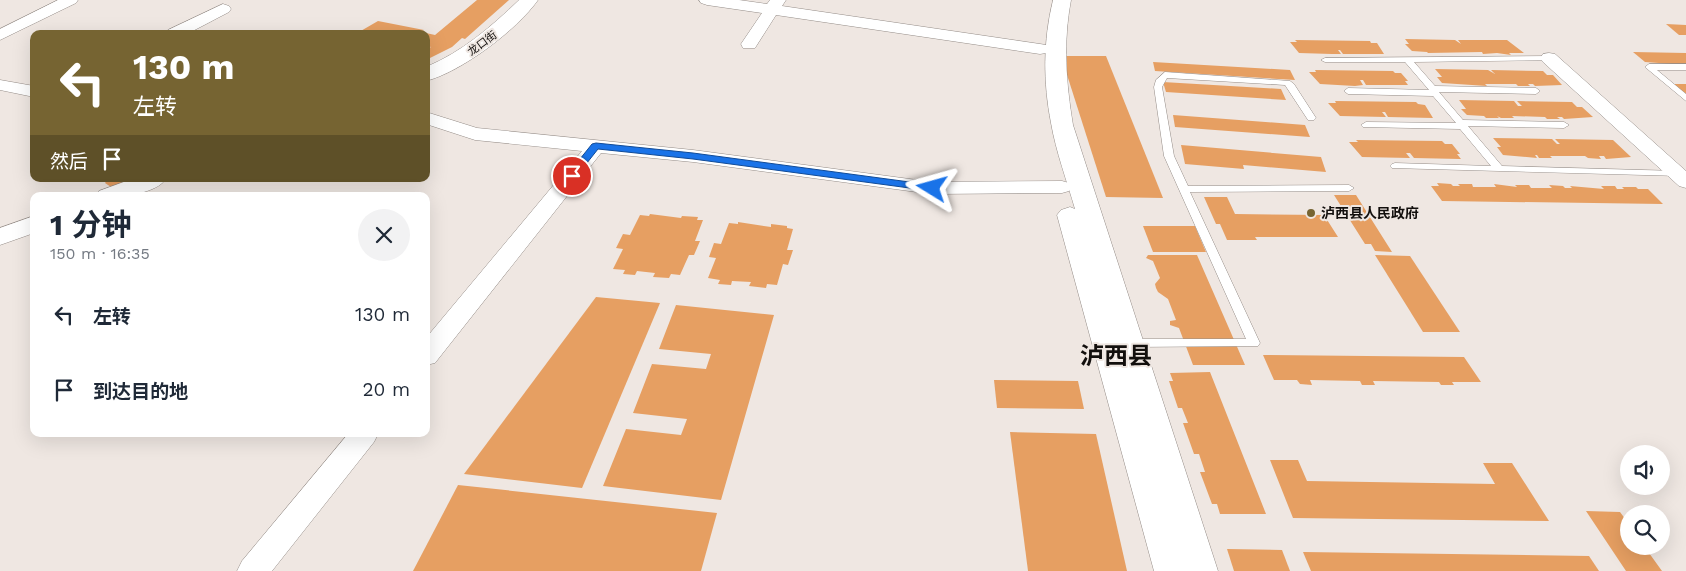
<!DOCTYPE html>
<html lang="zh">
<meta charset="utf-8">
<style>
body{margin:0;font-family:"Work Sans","Noto Sans SC",sans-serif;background:#f2f2f3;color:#1f2937;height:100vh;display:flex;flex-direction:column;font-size:19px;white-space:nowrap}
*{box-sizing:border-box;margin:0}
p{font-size:16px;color:#747a83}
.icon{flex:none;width:28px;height:28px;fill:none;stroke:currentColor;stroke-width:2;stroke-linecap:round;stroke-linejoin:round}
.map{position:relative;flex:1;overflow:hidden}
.drawer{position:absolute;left:30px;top:192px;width:400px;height:245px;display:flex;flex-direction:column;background:#fff;border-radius:10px;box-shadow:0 5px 20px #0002}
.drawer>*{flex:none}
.hud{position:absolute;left:30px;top:30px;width:400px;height:152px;border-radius:10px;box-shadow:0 5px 20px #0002;background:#766432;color:#fff;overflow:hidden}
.fabs{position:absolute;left:1620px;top:445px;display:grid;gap:10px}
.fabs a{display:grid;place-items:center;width:50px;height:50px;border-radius:50%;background:#fff;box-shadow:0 5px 20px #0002;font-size:25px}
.pin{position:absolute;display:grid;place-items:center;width:42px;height:42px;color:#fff;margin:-21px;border:2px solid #fff;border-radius:50%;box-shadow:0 1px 5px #0007}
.me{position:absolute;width:55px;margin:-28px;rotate:278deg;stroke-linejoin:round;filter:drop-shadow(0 0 4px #0008)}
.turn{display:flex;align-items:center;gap:18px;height:105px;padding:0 20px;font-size:22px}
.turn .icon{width:65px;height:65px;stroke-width:2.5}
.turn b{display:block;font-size:35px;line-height:42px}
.then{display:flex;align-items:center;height:48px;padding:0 20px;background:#0003;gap:10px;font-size:19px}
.round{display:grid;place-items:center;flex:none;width:52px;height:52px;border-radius:26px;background:#f2f2f3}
.summary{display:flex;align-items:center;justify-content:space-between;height:85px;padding:0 20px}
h1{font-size:30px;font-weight:700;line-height:38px}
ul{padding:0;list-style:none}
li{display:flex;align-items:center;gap:15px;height:75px;padding:0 20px}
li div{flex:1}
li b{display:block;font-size:19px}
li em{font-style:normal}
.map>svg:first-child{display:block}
.building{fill:#e69f62}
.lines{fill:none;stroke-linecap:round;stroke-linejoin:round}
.lane-casing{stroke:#948c87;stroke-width:1}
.street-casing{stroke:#948c87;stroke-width:1}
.secondary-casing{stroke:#948c87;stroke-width:1}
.lane{fill:#fff;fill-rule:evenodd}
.street{fill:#fff;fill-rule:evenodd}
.secondary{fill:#fff;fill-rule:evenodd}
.route{fill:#1a73e8;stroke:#114b97}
.poi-dot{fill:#766432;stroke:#efe7e2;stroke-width:2}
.labels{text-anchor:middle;stroke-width:4;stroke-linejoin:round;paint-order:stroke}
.far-street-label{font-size:11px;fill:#120f0d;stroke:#efe7e2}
.poi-label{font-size:14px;font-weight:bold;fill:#120f0d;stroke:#efe7e2;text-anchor:start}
.town-label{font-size:24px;font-weight:bold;fill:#120f0d;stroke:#efe7e2}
</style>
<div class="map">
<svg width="1686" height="571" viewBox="0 0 1686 571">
<rect width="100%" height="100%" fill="#efe7e2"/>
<g class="building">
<polygon points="477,0 509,0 465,39 462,38 452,47 426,60 426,50 431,47 426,46 426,33 435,35"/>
<polygon points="378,21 424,30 420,32 422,34 359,32"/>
<polygon points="1666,24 1686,25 1686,35 1679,35"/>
<polygon points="1405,39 1455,40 1461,44 1458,40 1507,40 1524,53 1509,53 1511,55 1497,53 1483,54 1482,52 1428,53 1427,52 1412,51 1405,44 1409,44"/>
<polygon points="1295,40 1370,41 1371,43 1377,43 1384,54 1343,54 1340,50 1338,50 1341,54 1332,54 1299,53 1290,42 1297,42"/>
<polygon points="1633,52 1686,53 1686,65 1645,62"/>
<polygon points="1061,56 1106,56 1163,198 1106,197"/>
<polygon points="1153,62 1290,70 1295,80 1155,71"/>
<polygon points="1435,69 1488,70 1495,74 1491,70 1543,71 1547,75 1553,75 1562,85 1535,86 1533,84 1528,84 1530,86 1518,86 1516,84 1485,84 1487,86 1442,83 1437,77 1442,77"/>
<polygon points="1315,70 1393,71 1395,73 1401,73 1408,81 1405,81 1408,85 1366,85 1363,80 1360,80 1363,85 1355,86 1320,84 1309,72 1316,72"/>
<polygon points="1163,82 1281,89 1286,100 1166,92"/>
<polygon points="1674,84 1686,84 1686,94"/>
<polygon points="1459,100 1514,101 1518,106 1522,106 1517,101 1572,102 1577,107 1582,107 1593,117 1564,119 1562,117 1557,117 1560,119 1547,119 1545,117 1512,116 1514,118 1501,118 1497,116 1499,118 1486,118 1484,116 1467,115 1461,109 1466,109"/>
<polygon points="1335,101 1416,102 1418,104 1425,105 1433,118 1388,117 1385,112 1382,112 1386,117 1340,116 1328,103 1336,103"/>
<polygon points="1173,115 1305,125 1310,137 1175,127"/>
<polygon points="1493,138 1552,139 1557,144 1560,144 1555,139 1613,140 1631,157 1606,159 1604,156 1599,156 1601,159 1588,158 1585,156 1550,156 1552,158 1539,158 1537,155 1535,155 1537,158 1503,155 1497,147 1501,147"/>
<polygon points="1356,140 1442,141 1445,144 1452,144 1460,154 1457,154 1461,159 1414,158 1410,153 1406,153 1410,158 1362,157 1349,142 1358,142"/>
<polygon points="1181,145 1321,157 1326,172 1243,165 1244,169 1185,164"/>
<polygon points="108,179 132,179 111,187 105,183"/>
<polygon points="1437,183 1451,184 1453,186 1460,186 1458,184 1472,184 1473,187 1496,187 1494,184 1517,187 1515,185 1529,185 1531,188 1552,188 1549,185 1563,186 1565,188 1572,188 1570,186 1604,189 1601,186 1615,186 1617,189 1624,189 1622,187 1636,187 1638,189 1648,189 1663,204 1442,201 1431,186 1439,186"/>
<polygon points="1334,195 1356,195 1392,252 1375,251 1371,244 1365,244"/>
<polygon points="1204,197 1227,197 1235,214 1324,215 1338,237 1255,237 1257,240 1227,240 1220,224 1216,224"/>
<polygon points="650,214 681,218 682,216 698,217 697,220 703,220 695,241 700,241 694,255 689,255 680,275 671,274 669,278 653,277 655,273 637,271 635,275 623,274 625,270 613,269 623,249 616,248 623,234 630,235 640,215 649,216"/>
<polygon points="738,222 771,227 771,224 787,226 787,228 793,229 787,250 793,250 788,265 783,264 777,285 767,284 766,288 749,286 751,282 732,281 731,285 718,284 720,280 708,278 716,258 709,257 714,243 721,244 729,223 738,224"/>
<polygon points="1143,226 1195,226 1206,252 1153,252"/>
<polygon points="1148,255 1197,255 1245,365 1193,365 1179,328 1170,325 1170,321 1176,320 1168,299 1158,292 1156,288 1155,284 1160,278 1153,261 1146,258"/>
<polygon points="1375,255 1410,256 1460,332 1423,332"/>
<polygon points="596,297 660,303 582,488 464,474"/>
<polygon points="676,305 774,315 721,500 603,486 626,429 681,435 687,419 633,413 652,364 706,369 711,354 659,349"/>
<polygon points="1263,355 1464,357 1481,382 1452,382 1454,385 1441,385 1439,382 1373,381 1375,385 1362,385 1360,381 1310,380 1312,385 1300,384 1297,380 1274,380"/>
<polygon points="1210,372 1266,514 1220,514 1217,504 1212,504 1200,472 1205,472 1199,454 1194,454 1183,423 1188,423 1182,408 1178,408 1169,381 1173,381 1170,373"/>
<polygon points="994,380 1078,381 1084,409 997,408"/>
<polygon points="1010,432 1096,434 1127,571 1028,571"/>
<polygon points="1270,460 1298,460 1307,481 1495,484 1483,463 1512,463 1549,521 1293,518"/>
<polygon points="458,485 717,513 701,571 413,571"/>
<polygon points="1586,511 1620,512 1629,524 1629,546 1644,546 1662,571 1626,571"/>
<polygon points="1227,549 1282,550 1290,571 1234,571"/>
<polygon points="1303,552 1589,556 1599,571 1311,571"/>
</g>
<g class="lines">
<defs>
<g id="lane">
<polygon points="1549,56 1552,56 1552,60 1414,62 1435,86 1536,88 1540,91 1536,94 1439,92 1463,120 1564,122 1569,125 1564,128 1468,126 1502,166 1678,171 1683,174 1681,176 1392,168 1390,166 1392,164 1395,163 1491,166 1460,129 1363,127 1361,125 1366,122 1456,123 1433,96 1348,94 1344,91 1348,88 1429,90 1405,62 1325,62 1321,60 1325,58"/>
<polygon points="1686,64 1686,70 1657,70 1686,94 1686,101 1645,67 1649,64"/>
<polygon points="1165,72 1290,81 1294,84 1316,118 1314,120 1308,120 1285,85 1167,78 1162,87 1174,156 1188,186 1349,185 1354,188 1349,191 1190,192 1260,343 1258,346 1129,347 1125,346 1123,343 1125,340 1129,339 1246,339 1164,156 1154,87 1156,80"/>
</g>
<g id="street">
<polygon points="58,0 78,0 76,3 0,40 0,29"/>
<polygon points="699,0 739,0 767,4 770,0 786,0 782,6 1040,44 1046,45 1049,49 1046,53 1040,54 776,15 755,48 743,48 741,44 762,13 707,5 701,3"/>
<polygon points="223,4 229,6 231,9 229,12 187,34 166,34 168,30"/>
<polygon points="1549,53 1555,54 1686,171 1686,188 1679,186 1543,62 1540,58 1543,54"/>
<polygon points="0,80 34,86 34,97 0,90"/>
<polygon points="426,112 477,128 693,150 932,182 1062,181 1069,183 1072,187 1069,191 1062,193 932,194 693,162 601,153 435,363 426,365 426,338 582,151 475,140 426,124"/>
<polygon points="348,434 378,434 374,442 272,571 237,571 242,561"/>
</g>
<g id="secondary">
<path d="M519,0H538C517,30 461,72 426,81V67C462,52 491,27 519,0Z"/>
<path d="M1053,0H1071C1063,42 1066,83 1073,125L1218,571H1154L1057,215L1061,210L1070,207L1075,209C1067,181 1056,152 1051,123C1043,82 1043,41 1053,0Z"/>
<path d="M132,179H166C154,196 114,197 96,196L99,191Z"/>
<polygon points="34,216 34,233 0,245 0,228"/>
</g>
</defs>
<use href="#lane" class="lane-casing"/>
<use href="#street" class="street-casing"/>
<use href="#secondary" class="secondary-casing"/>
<use href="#lane" class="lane"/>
<use href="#street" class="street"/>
<use href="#secondary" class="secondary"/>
</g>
<polygon class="route" points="596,143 693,153 932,185 937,188 932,191 693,159 598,149 575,178 568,178 568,174 592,144"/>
<circle class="poi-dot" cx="1311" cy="213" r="5"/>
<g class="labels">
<g class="far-street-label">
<text transform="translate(482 43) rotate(-36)" y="4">龙口街</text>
</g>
<g class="poi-label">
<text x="1321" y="218">泸西县人民政府</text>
</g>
<g class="town-label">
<text x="1116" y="364">泸西县</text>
</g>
</g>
</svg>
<div class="fabs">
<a><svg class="icon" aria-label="sound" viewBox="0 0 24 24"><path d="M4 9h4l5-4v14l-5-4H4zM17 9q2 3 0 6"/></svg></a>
<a><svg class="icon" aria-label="search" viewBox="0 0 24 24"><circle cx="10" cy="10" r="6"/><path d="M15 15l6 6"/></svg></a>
</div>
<div class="pin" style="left:572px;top:176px;background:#d93025"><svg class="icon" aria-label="arrive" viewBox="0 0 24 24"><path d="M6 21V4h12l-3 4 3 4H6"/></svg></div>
<svg class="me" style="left:932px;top:188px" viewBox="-20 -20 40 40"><path d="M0-17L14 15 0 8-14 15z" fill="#1a73e8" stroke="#fff" stroke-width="4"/></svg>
<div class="hud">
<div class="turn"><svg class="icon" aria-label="left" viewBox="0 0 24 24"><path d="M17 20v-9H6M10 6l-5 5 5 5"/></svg><div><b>130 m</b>左转</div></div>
<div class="then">然后<svg class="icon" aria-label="arrive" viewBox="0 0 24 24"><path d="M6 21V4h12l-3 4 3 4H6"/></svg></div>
</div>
<section class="drawer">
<div class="summary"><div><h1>1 分钟</h1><p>150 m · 16:35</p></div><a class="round"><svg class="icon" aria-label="close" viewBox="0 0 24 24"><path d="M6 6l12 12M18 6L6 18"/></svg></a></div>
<ul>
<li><svg class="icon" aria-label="left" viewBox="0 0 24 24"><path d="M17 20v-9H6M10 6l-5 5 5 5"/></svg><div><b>左转</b></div><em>130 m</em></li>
<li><svg class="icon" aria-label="arrive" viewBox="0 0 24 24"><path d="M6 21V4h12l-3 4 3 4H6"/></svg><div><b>到达目的地</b></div><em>20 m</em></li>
</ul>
</section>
</div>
